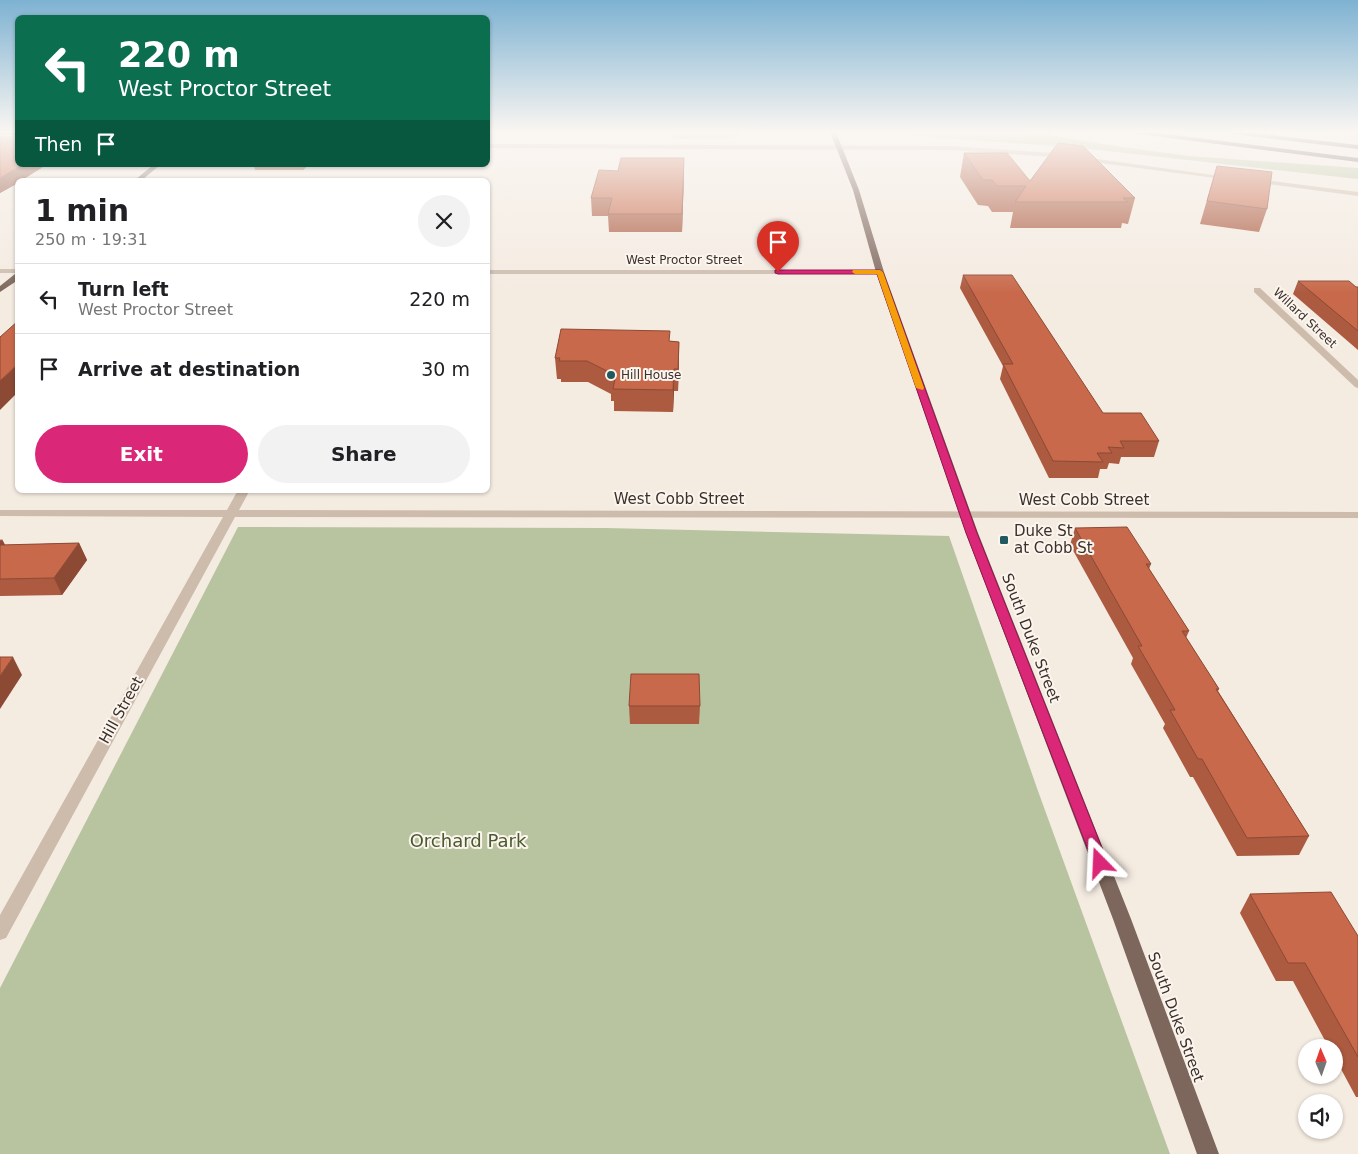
<!DOCTYPE html>
<meta charset="utf-8">
<style>
body{margin:0;font-family:"DejaVu Sans",sans-serif;background:#f2f2f2;color:#202124;height:100vh;display:flex;flex-direction:column;font-size:19px;white-space:nowrap}
*{box-sizing:border-box;margin:0}
p{font-size:16px;color:#757577}
.icon{flex:none;width:28px;height:28px;fill:none;stroke:currentColor;stroke-width:2;stroke-linecap:round;stroke-linejoin:round}
.map{position:relative;flex:1;overflow:hidden}
.drawer{position:absolute;left:15px;top:178px;width:475px;height:315px;display:flex;flex-direction:column;background:#fff;border-radius:8px;box-shadow:0 1px 4px #0004}
.drawer>*{flex:none}
.hud{position:absolute;left:15px;top:15px;width:475px;height:152px;border-radius:8px;box-shadow:0 1px 4px #0004;background:#0b6e4f;color:#fff;overflow:hidden}
.needle{width:32px;rotate:358deg}
.fabs{position:absolute;left:1298px;top:1039px;display:grid;gap:10px}
.fabs a{display:grid;place-items:center;width:45px;height:45px;border-radius:50%;background:#fff;box-shadow:0 1px 4px #0004;font-size:25px}
.pin{position:absolute;display:grid;place-items:center;width:42px;height:42px;color:#fff;margin:-51px -21px;border-radius:50% 50% 50% 0;rotate:-45deg;box-shadow:0 0 5px #0007}
.pin .icon{rotate:45deg}
.me{position:absolute;width:55px;margin:-28px;rotate:339deg;stroke-linejoin:round;filter:drop-shadow(0 0 4px #0008)}
.turn{display:flex;align-items:center;gap:18px;height:105px;padding:0 20px;font-size:22px}
.turn .icon{width:65px;height:65px;stroke-width:2.5}
.turn b{display:block;font-size:35px;line-height:42px}
.then{display:flex;align-items:center;height:48px;padding:0 20px;background:#0003;gap:10px;font-size:19px}
.round{display:grid;place-items:center;flex:none;width:52px;height:52px;border-radius:26px;background:#f2f2f2}
.headline{display:flex;align-items:center;justify-content:space-between;height:85px;padding:0 20px}
h1{font-size:30px;font-weight:800;line-height:38px}
.cta{display:flex;gap:10px;margin-top:auto;padding:10px 20px}
.cta a{flex:1;height:58px;border-radius:30px;background:#db2777;color:#fff;font-size:20px;font-weight:800;line-height:58px;text-align:center}
.cta a+a{background:#f2f2f2;color:#202124}
ul{padding:0;list-style:none}
li{display:flex;align-items:center;gap:15px;height:70px;padding:0 20px;border-top:1px solid #e0e0e0}
li div{flex:1}
li b{display:block;font-size:19px}
li em{font-style:normal}
.map>svg:first-child{display:block}
.green{fill:#b8c4a0}
.lines{fill:none;stroke-linecap:round;stroke-linejoin:round}
.minor{fill:#cdbbac;fill-rule:evenodd}
.major{fill:#7d675c;fill-rule:evenodd}
.highway{fill:#5c4a42;fill-rule:evenodd}
.wall{fill:#ac5a40}
.shaded-wall{fill:#8c4a34}
.building{fill:#c8694b;stroke:#8c4a34}
.route{fill:#db2777;stroke:#8e194d}
.slow{fill:#f59e0b}
.poi-dot{fill:#1f5a5e;stroke:#fbf5ee;stroke-width:2}
.labels{text-anchor:middle;stroke-width:4;stroke-linejoin:round;paint-order:stroke}
.far-street-label{font-size:12px;fill:#3b302b;stroke:#fbf5ee}
.far-poi-label{font-size:12px;fill:#3b302b;stroke:#fbf5ee;text-anchor:start}
.street-label{font-size:15px;fill:#3b302b;stroke:#fbf5ee}
.poi-label{font-size:15px;fill:#3b302b;stroke:#fbf5ee;text-anchor:start}
.near-park-label{font-size:18px;fill:#4a5a2e;stroke:#fbf5ee}
</style>
<div class="map">
<svg width="1358" height="1154" viewBox="0 0 1358 1154">
<rect width="100%" height="100%" fill="#f4ebe1"/>
<g class="green">
<polygon points="670,132 740,132 737,137 679,139 670,137"/>
<polygon points="894,132 1032,132 1114,146 1189,156 1358,168 1358,179 1081,148 930,137"/>
<polygon points="238,527 606,528 949,536 1038,791 1170,1154 0,1154 0,988"/>
</g>
<g class="lines">
<g class="minor">
<polygon points="488,144 951,146 1054,153 1234,178 1231,180 1054,157 951,150 488,148"/>
<polygon points="1256,179 1358,192 1358,196 1254,182 1254,180"/>
<rect x="0" y="269" width="18" height="4"/>
<polygon points="488,270 880,270 884,272 880,274 488,274"/>
<polygon points="1254,288 1260,288 1358,380 1358,388 1355,387 1254,292"/>
<polygon points="238,490 250,490 239,510 1358,512 1358,518 235,517 6,938 0,940 0,915 223,517 0,516 0,510 227,510"/>
</g>
<g class="major">
<polygon points="830,132 836,132 859,190 884,272 978,533 1131,919 1219,1154 1197,1154 1113,919 966,533 876,272 853,190"/>
<polygon points="153,165 160,165 142,180 135,180"/>
<polygon points="15,274 18,274 18,280 0,292 0,286"/>
</g>
<g class="highway">
<polygon points="1135,132 1150,132 1358,158 1358,162 1138,134"/>
<polygon points="1229,132 1245,132 1358,145 1358,149 1232,134"/>
</g>
</g>
<g class="wall">
<polygon points="0,132 18,132 46,165 22,180 18,180 18,183 0,193 0,137 13,137 12,135 0,135"/>
<polygon points="964,153 1030,181 1135,198 1128,224 1122,223 1121,228 1010,228 1013,212 992,212 988,206 978,205 960,177"/>
<polygon points="254,165 308,165 303,170 255,170"/>
<polygon points="1217,166 1267,209 1259,232 1200,224"/>
<polygon points="684,174 682,232 609,232 608,216 592,216 591,198"/>
<polygon points="963,275 1103,413 1159,441 1154,457 1121,457 1119,464 1109,463 1107,469 1100,469 1098,478 1049,478 1000,379 1003,366 960,288"/>
<polygon points="1298,281 1358,287 1358,350 1293,294"/>
<polygon points="670,341 679,342 678,391 674,391 673,412 614,411 614,401 611,401 611,394 588,382 561,382 561,379 557,379 555,358"/>
<polygon points="1075,528 1151,564 1149,569 1189,631 1186,638 1219,689 1218,691 1309,836 1299,855 1237,856 1193,777 1190,777 1163,728 1165,724 1131,664 1133,658 1070,545"/>
<polygon points="0,539 5,545 79,543 87,560 62,595 0,596"/>
<polygon points="629,706 700,706 699,724 630,724"/>
<polygon points="1250,894 1358,936 1358,1097 1356,1097 1334,1056 1334,1048 1329,1048 1293,981 1276,981 1240,913"/>
</g>
<g class="shaded-wall">
<polygon points="684,158 684,174 682,232 682,214"/>
<polygon points="22,165 46,165 22,180 18,180 18,183 0,193 0,178"/>
<polygon points="302,165 308,165 303,170"/>
<polygon points="679,342 679,363 678,391 678,369"/>
<polygon points="18,364 18,392 0,410 0,381"/>
<polygon points="674,369 674,391 673,412 673,390"/>
<polygon points="2,539 11,556 0,550 0,542"/>
<polygon points="79,543 87,560 62,595 54,578"/>
<polygon points="13,657 22,675 0,709 0,676"/>
</g>
<g class="building">
<polygon points="15,132 18,132 18,165 22,165 0,178 0,137 15,137"/>
<polygon points="1058,143 1083,146 1135,198 1123,198 1128,202 1015,202 1026,186 997,186 992,180 983,180 964,153 1007,153 1030,181"/>
<polygon points="621,158 684,158 682,214 608,214 612,198 591,198 599,170 618,171"/>
<polygon points="1217,166 1272,172 1267,209 1207,201"/>
<polygon points="963,275 1012,275 1103,413 1141,413 1159,441 1120,441 1124,448 1108,447 1112,453 1097,453 1103,462 1053,461 1003,364 1013,364"/>
<polygon points="1298,281 1349,281 1356,287 1358,287 1358,331"/>
<polygon points="18,321 18,364 0,381 0,337"/>
<polygon points="561,329 670,331 669,341 679,342 678,369 674,369 673,390 613,389 615,379 610,379 611,373 587,361 559,361 560,358 555,358"/>
<polygon points="1127,527 1151,564 1146,564 1189,631 1182,631 1219,689 1216,689 1309,836 1247,838 1202,759 1198,759 1170,710 1175,710 1138,646 1142,646 1075,528"/>
<polygon points="79,543 54,578 0,579 0,545"/>
<polygon points="0,657 13,657 0,676"/>
<polygon points="631,674 699,674 700,706 629,706"/>
<polygon points="1331,892 1358,936 1358,1057 1305,963 1288,963 1250,894"/>
</g>
<linearGradient id="sky" x2="0" y2="1"><stop stop-color="#7eb2d2"/><stop offset="0.45" stop-color="#faf6f2"/><stop offset="1" stop-color="#faf6f2" stop-opacity="0"/></linearGradient>
<rect width="1358" height="293" fill="url(#sky)"/>
<polygon class="route" points="775,270 880,270 883,272 977,533 1108,863 1106,868 1100,870 1095,868 1093,863 966,533 877,274 778,274 775,273"/>
<polygon class="slow" points="853,270 880,270 883,272 924,388 923,390 916,388 877,274 855,274 852,272"/>
<g class="poi-dot">
<circle cx="611" cy="375" r="5"/>
<rect x="999" y="535" width="10" height="10" rx="2.5"/>
</g>
<g class="labels">
<g class="far-street-label">
<text x="684" y="264">West Proctor Street</text>
<text transform="translate(1305 318) rotate(43)" y="4">Willard Street</text>
</g>
<g class="far-poi-label">
<text x="621" y="379">Hill House</text>
</g>
<g class="street-label">
<text x="679" y="504">West Cobb Street</text>
<text x="1084" y="505">West Cobb Street</text>
<text transform="translate(1031 638) rotate(69)" y="5">South Duke Street</text>
<text transform="translate(121 710) rotate(-61)" y="5">Hill Street</text>
<text transform="translate(1176 1017) rotate(70)" y="5">South Duke Street</text>
</g>
<g class="poi-label">
<text x="1014" y="536">Duke St<tspan x="1014" dy="17">at Cobb St</tspan></text>
</g>
<g class="near-park-label">
<text x="468" y="847">Orchard Park</text>
</g>
</g>
</svg>
<div class="fabs">
<a><svg class="needle" viewBox="-14 -14 28 28"><path d="M0-13l5 13h-10z" fill="#e53935"/><path d="M0 13l5-13h-10z" fill="#757577"/></svg></a>
<a><svg class="icon" aria-label="sound" viewBox="0 0 24 24"><path d="M4 9h4l5-4v14l-5-4H4zM17 9q2 3 0 6"/></svg></a>
</div>
<div class="pin" style="left:778px;top:272px;background:#d93025"><svg class="icon" aria-label="arrive" viewBox="0 0 24 24"><path d="M6 21V4h12l-3 4 3 4H6"/></svg></div>
<svg class="me" style="left:1100px;top:863px" viewBox="-20 -20 40 40"><path d="M0-17L14 15 0 8-14 15z" fill="#db2777" stroke="#fff" stroke-width="4"/></svg>
<div class="hud">
<div class="turn"><svg class="icon" aria-label="left" viewBox="0 0 24 24"><path d="M17 20v-9H6M10 6l-5 5 5 5"/></svg><div><b>220 m</b>West Proctor Street</div></div>
<div class="then">Then<svg class="icon" aria-label="arrive" viewBox="0 0 24 24"><path d="M6 21V4h12l-3 4 3 4H6"/></svg></div>
</div>
<section class="drawer">
<div class="headline"><div><h1>1 min</h1><p>250 m · 19:31</p></div><a class="round"><svg class="icon" aria-label="close" viewBox="0 0 24 24"><path d="M6 6l12 12M18 6L6 18"/></svg></a></div>
<ul>
<li><svg class="icon" aria-label="left" viewBox="0 0 24 24"><path d="M17 20v-9H6M10 6l-5 5 5 5"/></svg><div><b>Turn left</b><p>West Proctor Street</p></div><em>220 m</em></li>
<li><svg class="icon" aria-label="arrive" viewBox="0 0 24 24"><path d="M6 21V4h12l-3 4 3 4H6"/></svg><div><b>Arrive at destination</b></div><em>30 m</em></li>
</ul>
<div class="cta"><a>Exit</a><a>Share</a></div>
</section>
</div>
